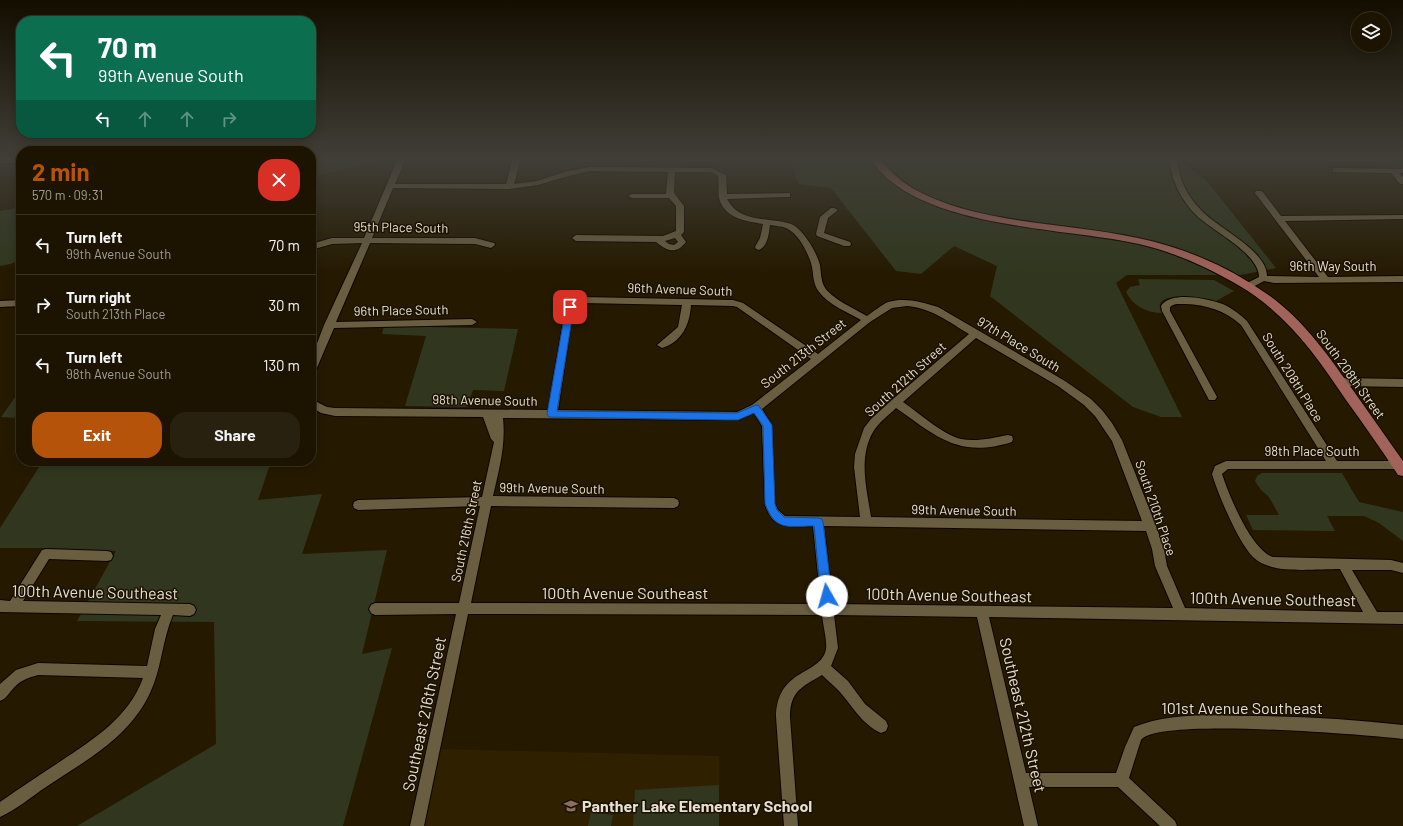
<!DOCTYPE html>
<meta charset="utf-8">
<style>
body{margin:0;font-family:Barlow,sans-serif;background:#29210f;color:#f1f3f6;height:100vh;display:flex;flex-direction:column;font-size:15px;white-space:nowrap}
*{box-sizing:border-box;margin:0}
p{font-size:13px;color:#a09e99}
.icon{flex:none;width:22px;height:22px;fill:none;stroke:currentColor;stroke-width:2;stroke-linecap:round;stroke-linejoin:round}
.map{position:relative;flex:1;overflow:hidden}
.drawer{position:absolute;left:16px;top:146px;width:300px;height:320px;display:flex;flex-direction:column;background:#1c1400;border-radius:16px;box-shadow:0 2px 10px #0003,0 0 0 1px #3a3322}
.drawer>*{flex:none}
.top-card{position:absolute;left:16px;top:16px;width:300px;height:122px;border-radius:16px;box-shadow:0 2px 10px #0003,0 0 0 1px #3a3322;background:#0b6e4f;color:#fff;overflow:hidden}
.tools{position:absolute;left:1351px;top:12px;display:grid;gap:8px}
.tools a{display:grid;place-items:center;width:40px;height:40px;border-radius:50%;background:#1c1400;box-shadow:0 2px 10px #0003,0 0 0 1px #3a3322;font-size:20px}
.pin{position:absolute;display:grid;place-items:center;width:34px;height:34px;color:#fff;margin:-17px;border-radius:8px;box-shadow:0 2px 6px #0006}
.me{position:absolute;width:44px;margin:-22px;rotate:353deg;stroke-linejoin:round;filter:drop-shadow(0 0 3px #0008)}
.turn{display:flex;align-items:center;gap:14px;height:84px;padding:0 16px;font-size:18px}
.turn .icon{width:52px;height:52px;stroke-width:2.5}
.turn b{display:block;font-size:28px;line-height:34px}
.lanes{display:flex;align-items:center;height:38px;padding:0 16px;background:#0003;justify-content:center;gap:20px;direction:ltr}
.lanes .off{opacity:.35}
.round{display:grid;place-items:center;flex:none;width:42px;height:42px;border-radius:16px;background:#29210f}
.overview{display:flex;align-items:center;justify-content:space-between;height:68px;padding:0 16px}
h1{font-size:24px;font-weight:700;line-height:30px;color:#b45309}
.button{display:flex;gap:8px;margin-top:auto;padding:8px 16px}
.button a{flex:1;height:46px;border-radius:16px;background:#b45309;color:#fff;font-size:16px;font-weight:700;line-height:46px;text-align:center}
.button a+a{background:#29210f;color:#f1f3f6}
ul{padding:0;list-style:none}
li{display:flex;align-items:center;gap:12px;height:60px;padding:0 16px;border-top:1px solid #3a3322}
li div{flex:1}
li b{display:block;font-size:15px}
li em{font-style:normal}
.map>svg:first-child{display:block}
.built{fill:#2f2100}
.green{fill:#30371e}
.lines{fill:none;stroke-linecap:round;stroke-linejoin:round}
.minor-casing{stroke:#0e0500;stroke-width:2}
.major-casing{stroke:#0e0500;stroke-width:2}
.minor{fill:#6a5e41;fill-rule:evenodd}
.major{fill:#a1635a;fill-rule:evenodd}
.route{fill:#1a73e8;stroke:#114b97}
.labels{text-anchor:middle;stroke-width:3;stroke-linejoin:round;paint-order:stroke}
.street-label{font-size:13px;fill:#e8e1d1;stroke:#1b1100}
.near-street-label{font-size:16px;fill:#e8e1d1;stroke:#1b1100}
.near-poi-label{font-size:16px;font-weight:bold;fill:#e8e1d1;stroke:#1b1100;text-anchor:start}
</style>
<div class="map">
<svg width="1403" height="826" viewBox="0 0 1403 826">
<rect width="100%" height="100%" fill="#251a00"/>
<polygon class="built" points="435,749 719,756 719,826 417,826"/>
<g class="green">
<polygon points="311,158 392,158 311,177"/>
<polygon points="789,158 1176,158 1206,180 1276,268 1241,275 1127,275 1116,283 1182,417 1161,417 1133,407 990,296 997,266 954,246 921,274 896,271 831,188 799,184"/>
<polygon points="21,207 21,260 10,264 0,266 0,211"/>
<path d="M1138,279L1214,280L1234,291L1214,302C1205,299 1169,294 1162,301C1158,305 1160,309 1162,313C1147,313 1133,306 1126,292L1130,287L1140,285Z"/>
<polygon points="384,326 518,329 504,391 473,390 467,407 405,406 426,336 382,334"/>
<polygon points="21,389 21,418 1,417"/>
<polygon points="43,461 271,461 258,500 322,494 302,554 387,550 362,654 392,648 343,826 77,826 216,744 214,622 77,621 116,551 46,548 0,548 0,528"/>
<polygon points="1262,473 1342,473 1359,502 1403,512 1403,541 1379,523 1364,516 1327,516 1335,531 1253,530 1246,515 1279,515 1269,497 1261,490 1255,481 1257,476"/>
<polygon points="719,785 719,826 633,826 635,790"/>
<polygon points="591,812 613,815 611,826 588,826"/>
</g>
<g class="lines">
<defs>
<g id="minor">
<path d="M398,158H406L395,184H506L513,158H521L514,184L537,181L567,171L590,167L712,168L726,175L727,194L790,193V197H787L727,199C738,219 757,218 778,221C784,222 790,223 795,226C806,235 816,251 820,265C821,272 821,280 824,286C830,298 855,309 867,316C873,312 881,305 888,302C905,297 922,302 938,307L1065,381L1091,399L1102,410L1112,423L1122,440L1156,526L1164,549L1167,566L1185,608L1363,612L1340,569C1320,569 1290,572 1272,567C1265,565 1258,562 1253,557C1238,542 1218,494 1212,474L1215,466L1226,461H1326L1241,325C1224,310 1207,305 1185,304C1179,304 1174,303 1170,307V311L1217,397L1215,400H1209L1162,311L1161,306C1171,290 1212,299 1227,306C1234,310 1241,315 1247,321L1337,461H1403V469H1228L1222,474C1229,495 1251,550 1273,557L1391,560L1403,563V573L1391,570H1352L1377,612H1403V624L989,617L1026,773H1116L1125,747L1134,727C1169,713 1208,715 1245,716C1298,716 1351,719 1403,725V739C1368,735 1157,717 1141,740L1129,778L1175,821L1177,826H1160L1118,787H1029L1038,826H1024L977,617L834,615L838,648L831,666L848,681L865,704L886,721L888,726L886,731L881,733C861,724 852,705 838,690C833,685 827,680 822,675C802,687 790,691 790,717L798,826H784L776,717C777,667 821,676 826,649C827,639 823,626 822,615L468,614L424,826H410L456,614L375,615L371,613L369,609L371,605L375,603H459L480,506L358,510L354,508L353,505L354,502L358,500L482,497L494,442L491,439L483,417L335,416L321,413L311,407V399L327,407L335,408L548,410L565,311L569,302L582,297L733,300L743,303L818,354L861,320C847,312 829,305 819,292C812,283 814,273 811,263C807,251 798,233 786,228C781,226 775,226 770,225C769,233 768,246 759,250L756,249L755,247L760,238L763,224C745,221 724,218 719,198C718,192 719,183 718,176L711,172H675L674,193L684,206V232L681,235L686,242C676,255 667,251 656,242L576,241L572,238L576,235L663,236L676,231V206L669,198H632L628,196L632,194H666L668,172L590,171L572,175L538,185L509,189L393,188L372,238H475L494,243L495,245L491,248L475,244L370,243L336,322L472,319L477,322L472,325L334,328L316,370L311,374V359L324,325L362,243L332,244L311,250V244L332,238H364ZM675,238L678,242L674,245L669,244L665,241ZM583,303L682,305L678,327L657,345L662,348C682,342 690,324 691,305L733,306L737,307L811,359L752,405L737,412L558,410L573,311L576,306ZM907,306C931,308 949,322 969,334L893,399L871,419L864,428L855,454L854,467L860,517L785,516L778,510L775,504L772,425L762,409L870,322L892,308ZM976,338L1058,386L1084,405L1095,416L1112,441L1142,521L871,517C867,490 858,458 873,432C878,423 889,415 896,408C936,436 959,459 1012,442L1013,439L1012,436L1008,435C993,438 976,442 961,439C942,434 919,413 903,402ZM754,413L762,426L765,504C773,531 789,526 813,526L821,604L471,603L491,506L674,508L678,506L679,503L678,500L674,498L493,496C499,470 506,445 503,418L738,420ZM824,526L1146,531L1152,549L1155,566L1173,608L833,604Z"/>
<path d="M1169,158H1177C1178,178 1187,196 1201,210C1217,228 1267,250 1267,276L1319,277L1255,193L1256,191H1262L1281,216L1403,215V219L1285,221L1328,277L1403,276V282L1274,283L1264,281L1251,288H1245L1244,286L1245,284L1259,277C1259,253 1212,231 1196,215C1181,200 1171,180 1169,158Z"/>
<rect x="0" y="159" width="21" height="4"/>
<polygon points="1333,168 1403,169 1403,173 1399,173 1403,177 1403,184 1400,184 1391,173 1336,172 1333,172"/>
<polygon points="831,208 834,208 838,210 828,218 824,233 850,242 851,244 850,246 844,246 817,236 816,234 820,217"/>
<polygon points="21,300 21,306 0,307 0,301"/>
<polygon points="1340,378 1403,379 1403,387 1340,386 1337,385 1335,382 1337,379"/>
<path d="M46,549L107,551L111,552L113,556L111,560L107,561L49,559L23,601L190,604L194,606L196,610L194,614L190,616L173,615C162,640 162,668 150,693C129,738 85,761 46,787C31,797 16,810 0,817V802C20,788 41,774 61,761C94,739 129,717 143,678L38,675C27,678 19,681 12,690C8,694 6,699 0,701V684L16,670L38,663L147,666L155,629L161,615L0,612V600L10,601L42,550Z"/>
</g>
<path id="major" d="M870,158H879C889,170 900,181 914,189C979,225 1066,222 1138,238C1181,247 1222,264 1258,288C1300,314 1327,354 1355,393C1371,416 1387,438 1403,461V476L1398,475C1381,449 1364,425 1346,400C1316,355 1286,313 1238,285C1207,267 1174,252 1139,244C1064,227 913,229 870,158Z"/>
</defs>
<use href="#minor" class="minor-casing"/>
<use href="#major" class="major-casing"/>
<use href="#minor" class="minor"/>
<use href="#major" class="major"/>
</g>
<linearGradient id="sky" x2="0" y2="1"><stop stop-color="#140e00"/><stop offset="0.58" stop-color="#403e37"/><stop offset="1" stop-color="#403e37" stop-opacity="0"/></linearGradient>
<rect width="1403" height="273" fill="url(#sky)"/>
<path class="route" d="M570,304L574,307L557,411L728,413H737L756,405L759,406L772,425L775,504L777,510L784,517L818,518L822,519L823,522L832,596L831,599L827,601L823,599L821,596L814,526C788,526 776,532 765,504L763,426L754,413L738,420H728L549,417L547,414L566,307Z"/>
<defs>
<symbol id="school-bare" viewBox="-9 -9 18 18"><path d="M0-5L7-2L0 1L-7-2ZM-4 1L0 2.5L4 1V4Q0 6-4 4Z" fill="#8d6e63" stroke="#1b1100" stroke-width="2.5" paint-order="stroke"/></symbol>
</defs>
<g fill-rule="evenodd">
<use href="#school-bare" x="561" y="796" width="20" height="20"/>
</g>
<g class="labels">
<g class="street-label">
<text transform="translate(401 227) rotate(1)" y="5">95th Place South</text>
<text x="1333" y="271">96th Way South</text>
<text transform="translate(680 289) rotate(2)" y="5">96th Avenue South</text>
<text transform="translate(401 310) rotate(-1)" y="5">96th Place South</text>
<text transform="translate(1019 344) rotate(31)" y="5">97th Place South</text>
<text transform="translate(803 353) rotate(-38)" y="5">South 213th Street</text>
<text transform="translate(1351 374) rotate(54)" y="5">South 208th Street</text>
<text transform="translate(1293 377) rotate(58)" y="5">South 208th Place</text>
<text transform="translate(905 379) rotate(-42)" y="5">South 212th Street</text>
<text transform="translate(485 400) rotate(1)" y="5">98th Avenue South</text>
<text x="1312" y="456">98th Place South</text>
<text transform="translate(552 488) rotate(1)" y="5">99th Avenue South</text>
<text transform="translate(1156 508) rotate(71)" y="5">South 210th Place</text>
<text transform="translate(964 510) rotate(1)" y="5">99th Avenue South</text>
<text transform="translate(466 531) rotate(-78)" y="5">South 216th Street</text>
</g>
<g class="near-street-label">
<text transform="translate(95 592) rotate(1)" y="6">100th Avenue Southeast</text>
<text x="625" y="599">100th Avenue Southeast</text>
<text transform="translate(949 595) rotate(1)" y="6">100th Avenue Southeast</text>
<text transform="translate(1273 599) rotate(1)" y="6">100th Avenue Southeast</text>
<text x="1242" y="714">101st Avenue Southeast</text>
<text transform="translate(424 714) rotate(-78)" y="6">Southeast 216th Street</text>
<text transform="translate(1023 715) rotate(77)" y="6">Southeast 212th Street</text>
</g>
<g class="near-poi-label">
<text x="582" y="812">Panther Lake Elementary School</text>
</g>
</g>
</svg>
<div class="tools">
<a><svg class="icon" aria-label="layers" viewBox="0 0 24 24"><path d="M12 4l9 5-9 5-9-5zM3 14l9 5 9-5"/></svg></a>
</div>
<div class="pin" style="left:570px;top:307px;background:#d93025"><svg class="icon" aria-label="arrive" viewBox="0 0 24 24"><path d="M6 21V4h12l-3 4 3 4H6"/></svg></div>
<svg class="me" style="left:827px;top:596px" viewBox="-20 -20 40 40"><circle r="19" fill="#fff"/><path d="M0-13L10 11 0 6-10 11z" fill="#1a73e8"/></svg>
<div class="top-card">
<div class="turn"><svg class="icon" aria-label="left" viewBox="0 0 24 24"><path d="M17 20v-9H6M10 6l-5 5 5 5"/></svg><div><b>70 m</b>99th Avenue South</div></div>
<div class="lanes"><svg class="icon" aria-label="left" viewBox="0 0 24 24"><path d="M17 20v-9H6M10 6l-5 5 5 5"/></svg><svg class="icon off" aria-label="ahead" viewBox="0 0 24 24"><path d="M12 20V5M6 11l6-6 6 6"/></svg><svg class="icon off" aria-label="ahead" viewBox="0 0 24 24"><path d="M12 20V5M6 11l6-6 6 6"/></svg><svg class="icon off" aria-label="right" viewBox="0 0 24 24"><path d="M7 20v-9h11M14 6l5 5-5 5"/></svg></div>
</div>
<section class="drawer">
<div class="overview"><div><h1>2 min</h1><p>570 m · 09:31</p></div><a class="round" style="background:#d93025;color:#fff"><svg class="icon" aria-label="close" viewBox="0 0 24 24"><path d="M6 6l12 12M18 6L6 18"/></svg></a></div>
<ul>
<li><svg class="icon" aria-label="left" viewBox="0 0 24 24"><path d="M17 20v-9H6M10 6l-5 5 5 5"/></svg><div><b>Turn left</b><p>99th Avenue South</p></div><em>70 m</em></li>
<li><svg class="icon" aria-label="right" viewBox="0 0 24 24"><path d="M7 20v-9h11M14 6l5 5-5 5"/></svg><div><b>Turn right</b><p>South 213th Place</p></div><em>30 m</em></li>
<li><svg class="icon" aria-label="left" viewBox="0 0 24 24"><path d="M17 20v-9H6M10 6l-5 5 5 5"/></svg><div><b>Turn left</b><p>98th Avenue South</p></div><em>130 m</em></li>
</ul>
<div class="button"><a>Exit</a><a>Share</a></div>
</section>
</div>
